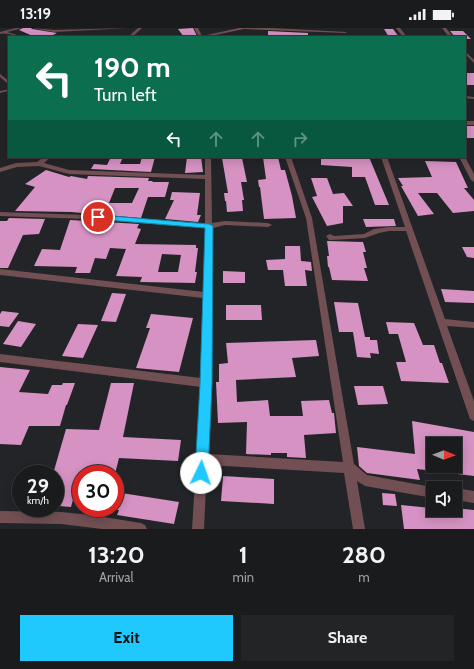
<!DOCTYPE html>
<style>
body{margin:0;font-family:Cabin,sans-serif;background:#232426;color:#f1f3f6;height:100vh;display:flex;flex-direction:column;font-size:15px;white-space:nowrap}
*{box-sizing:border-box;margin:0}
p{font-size:13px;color:#9fa1a4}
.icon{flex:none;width:22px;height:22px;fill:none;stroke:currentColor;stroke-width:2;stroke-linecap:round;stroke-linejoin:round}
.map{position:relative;height:501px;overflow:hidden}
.panel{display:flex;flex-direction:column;background:#1a1b1d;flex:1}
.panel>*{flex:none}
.top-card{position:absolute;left:8px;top:8px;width:458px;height:122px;border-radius:0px;box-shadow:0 2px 10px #0003,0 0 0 1px #38393b;background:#0b6e4f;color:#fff;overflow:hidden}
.needle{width:26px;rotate:91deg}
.controls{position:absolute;left:426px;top:409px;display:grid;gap:8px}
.controls a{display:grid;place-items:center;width:36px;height:36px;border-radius:0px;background:#1a1b1d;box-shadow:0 2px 10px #0003,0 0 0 1px #38393b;font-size:20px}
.speed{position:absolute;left:12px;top:437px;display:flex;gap:8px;font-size:20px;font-weight:700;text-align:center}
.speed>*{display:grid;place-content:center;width:52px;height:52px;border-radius:50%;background:#1a1b1d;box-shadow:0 2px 10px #0003,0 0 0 1px #38393b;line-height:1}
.speed small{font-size:10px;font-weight:400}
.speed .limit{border:6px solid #d22;background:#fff;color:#111}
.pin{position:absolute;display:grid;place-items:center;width:34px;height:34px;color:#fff;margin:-17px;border:2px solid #fff;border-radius:50%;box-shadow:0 1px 4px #0007}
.me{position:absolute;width:44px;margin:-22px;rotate:3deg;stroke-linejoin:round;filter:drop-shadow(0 0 3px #0008)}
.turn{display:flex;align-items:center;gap:14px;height:84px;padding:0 20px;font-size:18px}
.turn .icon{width:52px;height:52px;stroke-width:2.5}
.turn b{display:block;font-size:28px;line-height:34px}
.lanes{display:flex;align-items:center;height:38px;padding:0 20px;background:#0003;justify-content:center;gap:20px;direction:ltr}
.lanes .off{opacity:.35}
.eta{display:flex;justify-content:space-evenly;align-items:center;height:68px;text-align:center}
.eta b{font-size:24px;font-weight:700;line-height:28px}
.cta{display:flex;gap:8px;margin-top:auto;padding:8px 20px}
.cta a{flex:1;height:46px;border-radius:0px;background:#1fc9fd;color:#111;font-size:16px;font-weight:700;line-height:46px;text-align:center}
.cta a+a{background:#232426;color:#f1f3f6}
.status{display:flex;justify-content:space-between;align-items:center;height:28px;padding:0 20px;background:#1a1b1d;direction:ltr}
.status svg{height:11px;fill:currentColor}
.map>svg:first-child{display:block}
.building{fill:#d592c3;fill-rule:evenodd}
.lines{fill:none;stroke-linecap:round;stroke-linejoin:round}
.minor{fill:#714f53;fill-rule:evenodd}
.route{fill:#1fc9fd;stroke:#1483a4}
</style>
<div class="status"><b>13:19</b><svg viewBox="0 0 49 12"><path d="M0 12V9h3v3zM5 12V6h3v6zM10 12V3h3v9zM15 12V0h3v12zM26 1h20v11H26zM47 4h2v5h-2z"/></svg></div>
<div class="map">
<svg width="474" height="501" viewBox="0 0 474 501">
<rect width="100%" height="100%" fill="#232427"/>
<g class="building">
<polygon points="23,0 31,0 32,1 57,5 51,8 35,9 19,2"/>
<polygon points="193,0 197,8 193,8 194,9 184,9 178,1"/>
<polygon points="384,1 393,1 399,9 389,9"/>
<polygon points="268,3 308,5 308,9 268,9"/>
<polygon points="450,3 463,3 471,11 465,11 465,9 455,9"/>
<polygon points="465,45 474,45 474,57 467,57 465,55"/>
<rect x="465" y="98" width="9" height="12"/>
<polygon points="111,129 123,129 120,136 140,136 142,129 155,129 151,144 91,141 94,136 107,137"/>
<polygon points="187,129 201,129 203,144 185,145"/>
<polygon points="263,129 278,129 281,142 285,142 292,168 296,190 264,191 260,159 259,159 258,152 266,151"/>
<polygon points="321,129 369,129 389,177 375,177 365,149 352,149 352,139 321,137"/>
<polygon points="222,130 242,130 247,154 241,154 244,172 242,172 243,183 227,184 226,173 225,173 224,165 228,165"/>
<polygon points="425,133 456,134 468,160 464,160 474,172 474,183 453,185 437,165 418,165 434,186 418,188 401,158 403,158 398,150 432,149"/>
<path d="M46,142L69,149L71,148L87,151L88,148L149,150L148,153H153L152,154H169L165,169H148L141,190L71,184L15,183L35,159L25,156ZM115,160H139L132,175H109Z"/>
<polygon points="311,150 327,150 333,166 344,165 353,178 343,178 343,195 327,198 312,169 317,168"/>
<polygon points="172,164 200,165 197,187 201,187 198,194 165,191 174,172 170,172"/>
<polygon points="9,190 45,191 39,206 23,207 8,240 0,240 0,193 7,193"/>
<polygon points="363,191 394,191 396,198 366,199"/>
<path d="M70,192L139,196L137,200L141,201L135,216L196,217V220H198L195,244H197L195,255L140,254L142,249L116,248L126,221L110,220L106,231L95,230L90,245H75L77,239L34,238L42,221L60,222ZM162,226L181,227L178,244H158Z"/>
<polygon points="327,213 363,214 366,224 363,224 367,240 364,240 368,253 332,252 329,239 328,239 327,228 329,228"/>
<polygon points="285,218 300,218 301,233 311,234 312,243 305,242 307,258 285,258 283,242 268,242 266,232 285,231"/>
<polygon points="462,219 474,219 474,230 467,229"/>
<polygon points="223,243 245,244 245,255 223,255"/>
<polygon points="441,261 474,263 474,275 445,274"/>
<polygon points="112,265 126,266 116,294 101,293"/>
<polygon points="334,274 358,275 365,309 370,309 370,312 377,312 379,326 370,325 371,330 357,329 353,304 339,304"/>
<polygon points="226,277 261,277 262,292 226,292"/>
<polygon points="2,283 19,285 9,299 0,298 0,286"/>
<polygon points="151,286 193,290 179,344 136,340 150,300 146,300"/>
<polygon points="18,293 36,296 21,319 3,316"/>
<polygon points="386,294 414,295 423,317 434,317 440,335 442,335 449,355 401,353 396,334 406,334 398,306 389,306"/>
<polygon points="78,296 98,297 83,330 62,328"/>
<polygon points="316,312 319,328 292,330 296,349 236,352 237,374 268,372 270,388 303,388 301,373 329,372 332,385 334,385 336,405 304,407 306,430 287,429 287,425 271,425 271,427 246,426 247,394 218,395 216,354 219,354 219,336 228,335 226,315"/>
<polygon points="0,339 30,342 19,364 48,366 52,357 62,357 63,355 75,355 67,377 66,377 60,398 29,398 21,417 0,416"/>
<polygon points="111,355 134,355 123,409 181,412 178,433 119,430 115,446 80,446 71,479 59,478 60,475 55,475 55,446 53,446 66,401 99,402"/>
<polygon points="354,358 383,358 388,376 358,377"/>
<path d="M412,393L474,404V448L417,441L420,452L367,445L359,438L357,419L415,426ZM433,416H455V438H433Z"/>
<polygon points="223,448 274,451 274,476 221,473"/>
<polygon points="115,464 179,474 174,496 117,487 119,482 115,482"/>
<polygon points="382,465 395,466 397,478 383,477"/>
<polygon points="401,477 431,480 432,482 455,482 455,480 474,482 474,501 404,501"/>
</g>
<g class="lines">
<g class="minor">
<path d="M16,0H22L7,4L24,9C16,9 7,4 0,6V4Z"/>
<polygon points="32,0 54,2 130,0 54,4"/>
<polygon points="138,0 142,0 132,9 128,9"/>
<polygon points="194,0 198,0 202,8 239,0 271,0 347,4 345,5 244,1 206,9 199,9"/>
<polygon points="396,0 400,0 407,9 403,9"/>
<polygon points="442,0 446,0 453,9 449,9"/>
<polygon points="465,23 474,32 474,35 465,26"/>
<polygon points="0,46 9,53 9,57 0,49"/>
<polygon points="9,61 9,63 0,65 0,63"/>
<polygon points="465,68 474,69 474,71 465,70"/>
<rect x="465" y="93" width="9" height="4"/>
<polygon points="44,129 51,129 44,135 69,142 205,147 205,129 211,129 212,195 225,193 268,195 272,197 268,199 225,197 213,200 211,355 208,426 343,434 306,190 285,129 291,129 312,190 354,436 367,447 437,460 433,460 433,470 365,458 357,453 365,501 353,501 344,445 207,437 204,501 192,501 201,359 0,334 0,326 201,350 203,270 0,247 0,241 204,264 205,200 87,191 0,188 0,184 87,187 205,196 205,151 69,146 39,138 17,139 0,144 0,140 16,135 37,134"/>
<polygon points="381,129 387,129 445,291 474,294 474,300 447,298 474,373 474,393 470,391 469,388 406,203 389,203 379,205 365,210 332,212 329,212 326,208 330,206 334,208 364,206 374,201 389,199 405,199"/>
<polygon points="459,129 465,129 474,146 474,154 471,152"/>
<polygon points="455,460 474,463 474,475 455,472"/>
<polygon points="0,483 61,484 91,487 141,495 145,497 147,501 102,501 61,496 0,495"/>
</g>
</g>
<polygon class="route" points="98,187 209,196 213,198 212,356 208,445 206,450 201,452 196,450 195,445 200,356 205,200 95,191 95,188"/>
</svg>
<div class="controls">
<a><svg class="needle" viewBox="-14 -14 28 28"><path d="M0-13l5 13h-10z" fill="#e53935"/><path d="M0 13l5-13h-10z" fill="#9fa1a4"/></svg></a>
<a><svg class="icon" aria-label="sound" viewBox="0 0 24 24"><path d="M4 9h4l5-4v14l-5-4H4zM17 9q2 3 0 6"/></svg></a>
</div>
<div class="speed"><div>29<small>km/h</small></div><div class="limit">30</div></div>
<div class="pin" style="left:98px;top:189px;background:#d93025"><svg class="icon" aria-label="arrive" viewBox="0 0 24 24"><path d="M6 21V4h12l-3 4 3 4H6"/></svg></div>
<svg class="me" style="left:201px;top:445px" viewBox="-20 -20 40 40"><circle r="19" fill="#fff"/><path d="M0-13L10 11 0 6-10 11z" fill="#1fc9fd"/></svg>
<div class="top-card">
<div class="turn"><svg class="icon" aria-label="left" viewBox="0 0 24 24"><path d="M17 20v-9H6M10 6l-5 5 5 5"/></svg><div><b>190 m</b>Turn left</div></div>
<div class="lanes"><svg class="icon" aria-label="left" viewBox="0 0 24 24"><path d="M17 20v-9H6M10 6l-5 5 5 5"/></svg><svg class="icon off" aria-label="ahead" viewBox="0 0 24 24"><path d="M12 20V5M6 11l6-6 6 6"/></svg><svg class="icon off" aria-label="ahead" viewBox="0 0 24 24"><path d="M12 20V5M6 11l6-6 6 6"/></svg><svg class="icon off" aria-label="right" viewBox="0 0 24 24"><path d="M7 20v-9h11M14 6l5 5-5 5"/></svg></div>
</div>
</div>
<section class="panel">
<div class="eta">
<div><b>13:20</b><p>Arrival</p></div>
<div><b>1</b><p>min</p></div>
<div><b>280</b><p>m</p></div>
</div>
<div class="cta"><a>Exit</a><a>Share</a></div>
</section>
